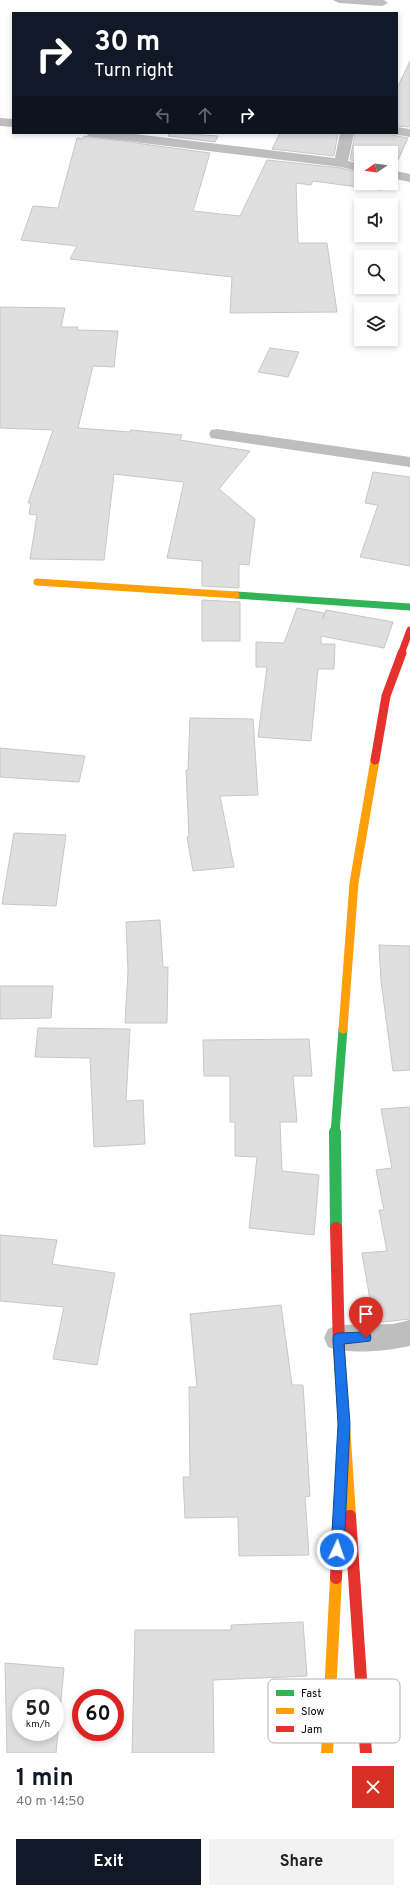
<!DOCTYPE html>
<meta charset="utf-8">
<style>
body{margin:0;font-family:Overpass,sans-serif;background:#f2f2f2;color:#202124;height:100vh;display:flex;flex-direction:column;font-size:15px;white-space:nowrap}
*{box-sizing:border-box;margin:0}
p{font-size:13px;color:#757577}
.icon{flex:none;width:22px;height:22px;fill:none;stroke:currentColor;stroke-width:2;stroke-linecap:round;stroke-linejoin:round}
.map{position:relative;height:1753px;overflow:hidden}
.panel{display:flex;flex-direction:column;background:#fff;flex:1}
.panel>*{flex:none}
.hud{position:absolute;left:12px;top:12px;width:386px;height:122px;border-radius:0px;box-shadow:0 2px 6px #0003;background:#111827;color:#fff;overflow:hidden}
.needle{width:26px;rotate:257deg}
.fabs{position:absolute;left:354px;top:146px;display:grid;gap:8px}
.fabs a{display:grid;place-items:center;width:44px;height:44px;border-radius:0px;background:#fff;box-shadow:0 2px 6px #0003;font-size:20px}
.speed{position:absolute;left:12px;top:1689px;display:flex;gap:8px;font-size:20px;font-weight:700;text-align:center}
.speed>*{display:grid;place-content:center;width:52px;height:52px;border-radius:50%;background:#fff;box-shadow:0 2px 6px #0003;line-height:1}
.speed small{font-size:10px;font-weight:400}
.speed .limit{border:6px solid #d22;background:#fff;color:#111}
.pin{position:absolute;display:grid;place-items:center;width:34px;height:34px;color:#fff;margin:-41px -17px;border-radius:50% 50% 50% 0;rotate:-45deg;box-shadow:0 0 4px #0007}
.pin .icon{rotate:45deg}
.me{position:absolute;width:44px;margin:-22px;rotate:3deg;stroke-linejoin:round;filter:drop-shadow(0 0 3px #0008)}
.turn{display:flex;align-items:center;gap:14px;height:84px;padding:0 16px;font-size:18px}
.turn .icon{width:52px;height:52px;stroke-width:2.5}
.turn b{display:block;font-size:28px;line-height:34px}
.lanes{display:flex;align-items:center;height:38px;padding:0 16px;background:#0003;justify-content:center;gap:20px;direction:ltr}
.lanes .off{opacity:.35}
.round{display:grid;place-items:center;flex:none;width:42px;height:42px;border-radius:0px;background:#f2f2f2}
.summary{display:flex;align-items:center;justify-content:space-between;height:68px;padding:0 16px}
h1{font-size:24px;font-weight:700;line-height:30px;color:#111827}
.button{display:flex;gap:8px;margin-top:auto;padding:8px 16px}
.button a{flex:1;height:46px;border-radius:0px;background:#111827;color:#fff;font-size:16px;font-weight:700;line-height:46px;text-align:center}
.button a+a{background:#f2f2f2;color:#202124}
.map>svg:first-child{display:block}
.building{fill:#dfdfdf;stroke:#c7c7c7;fill-rule:evenodd}
.lines{fill:none;stroke-linecap:round;stroke-linejoin:round}
.street{fill:#bebebe;fill-rule:evenodd}
.fast-far2{stroke:#30b455;stroke-width:7}
.fast-far1{stroke:#30b455;stroke-width:9}
.fast{stroke:#30b455;stroke-width:12}
.slow-far2{stroke:#ff9f0a;stroke-width:7}
.slow-far1{stroke:#ff9f0a;stroke-width:9}
.slow{stroke:#ff9f0a;stroke-width:12}
.jam-far2{stroke:#e5322d;stroke-width:7}
.jam-far1{stroke:#e5322d;stroke-width:9}
.jam{stroke:#e5322d;stroke-width:12}
.route{fill:#1a73e8;stroke:#114b97}
.key{fill:#fff;stroke:#b2b2b2;stroke-width:1}
.key-label{font-size:11px;fill:#000}
</style>
<div class="map">
<svg width="410" height="1753" viewBox="0 0 410 1753">
<rect width="100%" height="100%" fill="#fff"/>
<g class="building">
<polygon points="410,61 410,127 397,126 397,88"/>
<polygon points="169,133 175,133 218,136 215,142 168,136"/>
<polygon points="280,133 338,133 334,156 272,149"/>
<polygon points="355,133 391,133 392,135 408,138 394,169 391,169 391,153 361,153 361,162 350,160"/>
<polygon points="84,136 210,153 193,211 240,216 267,160 341,168 361,173 361,183 384,183 381,190 313,181 311,185 296,183 298,243 327,243 337,312 230,313 232,277 70,259 77,246 21,240 33,206 58,208 77,138 82,139"/>
<polygon points="0,307 65,308 61,327 78,327 77,330 118,331 114,367 93,366 78,428 130,432 131,430 182,435 180,440 250,451 219,489 255,519 249,565 239,564 239,588 202,586 202,561 167,558 184,482 114,474 104,560 30,559 37,515 29,514 31,503 28,503 53,430 0,428"/>
<polygon points="270,348 299,352 288,377 258,372"/>
<polygon points="373,472 410,477 410,566 360,557 378,505 365,503"/>
<polygon points="202,600 240,602 240,641 202,641"/>
<polygon points="297,608 324,613 323,619 326,610 393,622 384,648 321,636 321,644 335,644 334,669 318,669 311,741 258,737 267,667 256,667 256,642 284,643"/>
<polygon points="190,718 253,719 258,795 220,796 234,867 193,871 187,837 189,837 186,770 188,770"/>
<polygon points="0,748 53,753 85,756 79,782 0,777"/>
<polygon points="14,833 66,835 56,906 2,904"/>
<polygon points="160,920 163,967 168,967 167,1023 125,1023 128,971 126,922"/>
<polygon points="379,945 410,946 410,1070 393,1071 381,981"/>
<polygon points="0,986 53,986 51,1018 0,1019"/>
<polygon points="38,1028 130,1029 126,1101 143,1100 145,1144 94,1147 90,1058 35,1057"/>
<polygon points="309,1039 312,1076 293,1076 297,1122 280,1122 282,1171 319,1175 314,1235 249,1228 257,1157 235,1156 235,1122 230,1122 230,1076 204,1076 203,1040"/>
<polygon points="410,1107 410,1319 374,1323 362,1253 387,1251 379,1210 384,1210 376,1170 392,1168 381,1109"/>
<polygon points="0,1235 57,1240 52,1264 115,1273 97,1365 53,1359 64,1307 0,1301"/>
<polygon points="281,1305 292,1385 303,1385 310,1496 305,1497 309,1555 239,1556 238,1517 185,1518 183,1477 190,1477 189,1387 197,1387 190,1314"/>
<polygon points="303,1622 307,1676 213,1680 214,1753 132,1753 135,1630 231,1630 231,1625"/>
<path d="M5,1663L64,1668L56,1753H7ZM21,1698H55V1732H21Z"/>
</g>
<g class="lines">
<g class="street">
<polygon points="333,0 384,0 388,3 382,6 339,3"/>
<polygon points="0,118 13,119 13,127 0,126"/>
<polygon points="397,127 410,129 410,137 392,134 397,133"/>
<polygon points="86,133 126,133 335,158 340,133 354,133 348,161 361,164 361,172 341,167 93,137 88,136"/>
<polygon points="391,170 410,174 410,182 391,178"/>
<polygon points="217,429 410,457 410,467 211,438 209,434 211,430"/>
<path d="M410,1320V1346C388,1351 349,1355 328,1347L324,1338L328,1329L338,1325L393,1324Z"/>
</g>
<polyline class="fast-far2" points="236,595 410,607"/>
<polyline class="fast-far1" points="335,1133 343,1029"/>
<polyline class="fast" points="335,1132 336,1228"/>
<polyline class="slow-far2" points="37,582 236,595"/>
<polyline class="slow-far1" points="343,1029 354,883 375,760"/>
<g class="slow">
<polyline points="339,1349 350,1516"/>
<polyline points="327,1753 336,1578"/>
</g>
<polyline class="jam-far2" points="401,654 410,630"/>
<polyline class="jam-far1" points="375,760 386,696 402,653"/>
<g class="jam">
<polyline points="336,1228 339,1349"/>
<polyline points="350,1516 366,1753"/>
<polyline points="336,1578 338,1527"/>
</g>
</g>
<polygon class="route" points="366,1332 370,1334 371,1338 370,1341 344,1344 350,1424 344,1550 342,1554 337,1556 333,1554 331,1550 338,1424 333,1338 334,1335 338,1333"/>
<rect x="268" y="1679" width="132" height="64" rx="6" class="key"/>
<rect x="276" y="1690" width="18" height="6" fill="#30b455"/>
<rect x="276" y="1708" width="18" height="6" fill="#ff9f0a"/>
<rect x="276" y="1726" width="18" height="6" fill="#e5322d"/>
<g class="key-label">
<text x="301" y="1697">Fast</text>
<text x="301" y="1715">Slow</text>
<text x="301" y="1733">Jam</text>
</g>
</svg>
<div class="fabs">
<a><svg class="needle" viewBox="-14 -14 28 28"><path d="M0-13l5 13h-10z" fill="#e53935"/><path d="M0 13l5-13h-10z" fill="#757577"/></svg></a>
<a><svg class="icon" aria-label="sound" viewBox="0 0 24 24"><path d="M4 9h4l5-4v14l-5-4H4zM17 9q2 3 0 6"/></svg></a>
<a><svg class="icon" aria-label="search" viewBox="0 0 24 24"><circle cx="10" cy="10" r="6"/><path d="M15 15l6 6"/></svg></a>
<a><svg class="icon" aria-label="layers" viewBox="0 0 24 24"><path d="M12 4l9 5-9 5-9-5zM3 14l9 5 9-5"/></svg></a>
</div>
<div class="speed"><div>50<small>km/h</small></div><div class="limit">60</div></div>
<div class="pin" style="left:366px;top:1338px;background:#d93025"><svg class="icon" aria-label="arrive" viewBox="0 0 24 24"><path d="M6 21V4h12l-3 4 3 4H6"/></svg></div>
<svg class="me" style="left:337px;top:1550px" viewBox="-20 -20 40 40"><circle r="17" fill="#1a73e8" stroke="#fff" stroke-width="3"/><path d="M0-11L8 9 0 5-8 9z" fill="#fff"/></svg>
<div class="hud">
<div class="turn"><svg class="icon" aria-label="right" viewBox="0 0 24 24"><path d="M7 20v-9h11M14 6l5 5-5 5"/></svg><div><b>30 m</b>Turn right</div></div>
<div class="lanes"><svg class="icon off" aria-label="left" viewBox="0 0 24 24"><path d="M17 20v-9H6M10 6l-5 5 5 5"/></svg><svg class="icon off" aria-label="ahead" viewBox="0 0 24 24"><path d="M12 20V5M6 11l6-6 6 6"/></svg><svg class="icon" aria-label="right" viewBox="0 0 24 24"><path d="M7 20v-9h11M14 6l5 5-5 5"/></svg></div>
</div>
</div>
<section class="panel">
<div class="summary"><div><h1>1 min</h1><p>40 m · 14:50</p></div><a class="round" style="background:#d93025;color:#fff"><svg class="icon" aria-label="close" viewBox="0 0 24 24"><path d="M6 6l12 12M18 6L6 18"/></svg></a></div>
<div class="button"><a>Exit</a><a>Share</a></div>
</section>
